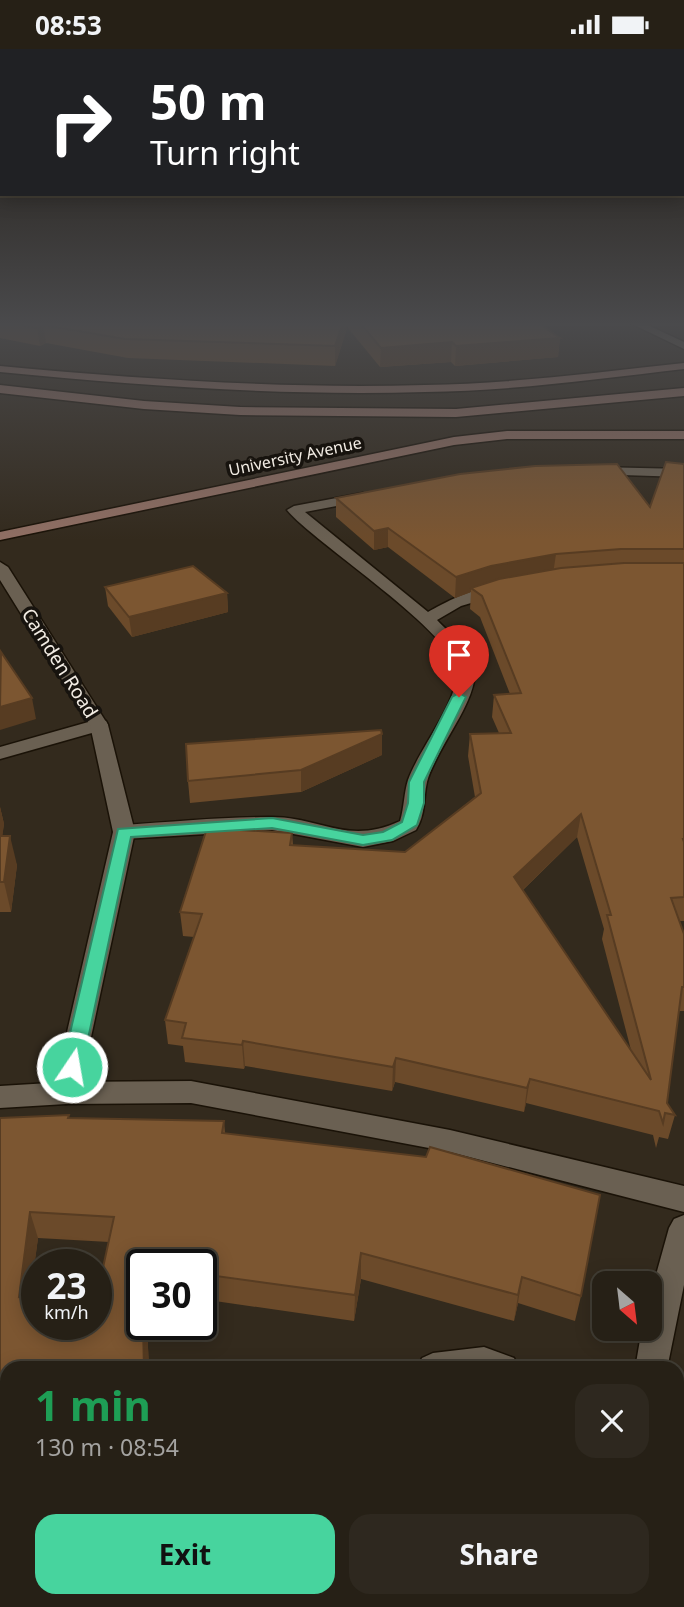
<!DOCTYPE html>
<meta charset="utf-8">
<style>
body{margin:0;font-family:"Noto Sans",sans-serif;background:#2e281f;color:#f1f3f6;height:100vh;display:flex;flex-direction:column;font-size:26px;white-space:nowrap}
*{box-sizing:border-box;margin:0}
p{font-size:23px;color:#a4a3a1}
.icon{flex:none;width:38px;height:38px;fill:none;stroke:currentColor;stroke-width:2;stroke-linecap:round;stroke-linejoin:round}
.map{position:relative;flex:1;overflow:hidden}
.drawer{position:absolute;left:0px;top:1312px;width:684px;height:247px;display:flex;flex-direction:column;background:#262016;border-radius:21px 21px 0 0;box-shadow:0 4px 18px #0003,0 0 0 2px #423e35}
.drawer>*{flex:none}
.top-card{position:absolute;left:0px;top:0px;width:684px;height:147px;box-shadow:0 4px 18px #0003,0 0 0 2px #423e35;background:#202124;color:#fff;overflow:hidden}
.needle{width:46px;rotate:152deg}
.buttons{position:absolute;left:592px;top:1222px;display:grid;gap:14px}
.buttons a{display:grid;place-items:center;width:70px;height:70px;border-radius:14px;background:#262016;box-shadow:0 4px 18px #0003,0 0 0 2px #423e35;font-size:35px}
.speed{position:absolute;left:21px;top:1200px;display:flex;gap:14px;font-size:35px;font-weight:700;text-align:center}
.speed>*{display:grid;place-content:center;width:91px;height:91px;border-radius:50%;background:#262016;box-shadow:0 4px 18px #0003,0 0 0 2px #423e35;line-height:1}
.speed small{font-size:18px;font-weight:400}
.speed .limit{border:4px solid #111;border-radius:10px;background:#fff;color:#111}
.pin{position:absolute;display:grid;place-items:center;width:60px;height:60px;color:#fff;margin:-72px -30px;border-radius:50% 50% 50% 0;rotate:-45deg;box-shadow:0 0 7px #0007}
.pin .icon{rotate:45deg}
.me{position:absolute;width:77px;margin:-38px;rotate:12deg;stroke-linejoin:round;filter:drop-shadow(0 0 5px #0008)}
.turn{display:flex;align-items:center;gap:24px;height:147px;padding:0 35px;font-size:32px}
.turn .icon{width:91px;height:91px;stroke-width:2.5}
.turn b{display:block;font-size:49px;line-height:60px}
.round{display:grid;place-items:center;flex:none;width:74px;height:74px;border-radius:21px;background:#2e281f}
.summary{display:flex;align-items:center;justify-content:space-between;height:119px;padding:0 35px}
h1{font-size:42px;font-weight:700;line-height:52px;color:#1e9e55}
.action{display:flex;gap:14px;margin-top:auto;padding:14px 35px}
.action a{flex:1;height:80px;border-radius:21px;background:#47d49e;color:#111;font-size:28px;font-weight:700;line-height:80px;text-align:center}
.action a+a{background:#2e281f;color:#f1f3f6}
.status{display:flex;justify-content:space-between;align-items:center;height:49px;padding:0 35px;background:#262016;direction:ltr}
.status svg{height:19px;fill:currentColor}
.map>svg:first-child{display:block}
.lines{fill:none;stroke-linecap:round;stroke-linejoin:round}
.lane-casing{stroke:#1a1207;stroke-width:3}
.street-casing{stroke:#1a1207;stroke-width:3}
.secondary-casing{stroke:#1a1207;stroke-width:3}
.lane{fill:#6a6052;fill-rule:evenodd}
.street{fill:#6a6052;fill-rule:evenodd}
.secondary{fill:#906f63;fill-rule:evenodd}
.wall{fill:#6b4a2a;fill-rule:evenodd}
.shaded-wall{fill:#573c22}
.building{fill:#7c5631;stroke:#573c22;stroke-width:2;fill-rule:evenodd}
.route{fill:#47d49e;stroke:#2e8a67;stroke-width:2}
.labels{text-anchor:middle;stroke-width:7;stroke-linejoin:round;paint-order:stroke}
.far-street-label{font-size:16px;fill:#f2ece4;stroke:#17130e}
.street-label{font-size:19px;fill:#f2ece4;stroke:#17130e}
</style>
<div class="status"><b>08:53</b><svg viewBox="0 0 49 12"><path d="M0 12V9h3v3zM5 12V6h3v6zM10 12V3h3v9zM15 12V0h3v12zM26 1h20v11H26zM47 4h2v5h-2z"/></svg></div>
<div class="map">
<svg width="684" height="1558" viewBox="0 0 684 1558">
<rect width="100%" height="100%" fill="#332a1d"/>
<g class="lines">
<defs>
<g id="lane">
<polygon points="596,418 684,420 684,428 591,425 591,419"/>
<path d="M363,444L370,448L368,451L305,463L428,563C445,553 482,534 501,539L503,542L501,545L461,557L437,571C450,585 474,602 475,623C475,656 435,701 427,733C423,750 426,765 416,781L393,792L363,798L272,781L124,790L117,788L113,783L117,778L124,776C172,773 221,768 269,768C320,767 347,797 400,772C404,759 404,743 408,731C420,698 454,660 457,625C460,587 314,494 287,461L294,457Z"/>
<polygon points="99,670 106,672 108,676 106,680 0,710 0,698"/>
<polygon points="191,1032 450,1081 684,1137 684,1163 450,1103 191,1054 66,1055 0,1059 0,1037 66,1033"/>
<polygon points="684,1166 684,1236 667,1320 635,1320 642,1279 649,1279 649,1251 669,1179 674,1170"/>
<polygon points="484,1298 514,1309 519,1320 417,1320 422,1309 433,1304"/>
<polygon points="7,1440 7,1476 0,1479 0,1443"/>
<polygon points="592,1552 630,1552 629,1558 591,1558"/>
</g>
<g id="street">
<polygon points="628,273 641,273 684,293 684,300"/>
<polygon points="0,513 8,518 108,676 135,783 79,1044 75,1052 66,1055 57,1052 53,1044 113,783 90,676 0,531"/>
</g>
<g id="secondary">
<path d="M684,314V320C598,330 511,342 425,343C282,347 142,337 0,323V317C142,330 282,340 425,336C511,335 598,323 684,314Z"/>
<polygon points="0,336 144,352 240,358 456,360 684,339 684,347 456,368 240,366 144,360 0,344"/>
<polygon points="507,382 684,382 684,390 507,390 454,396 0,491 0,483 454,388"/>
</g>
</defs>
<use href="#lane" class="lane-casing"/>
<use href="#street" class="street-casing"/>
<use href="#secondary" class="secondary-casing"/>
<use href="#lane" class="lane"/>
<use href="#street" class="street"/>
<use href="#secondary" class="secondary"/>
</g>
<g class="wall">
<polygon points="0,273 347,273 347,279 335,317 128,309 46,294 40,297 0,289"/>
<polygon points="348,273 537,273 560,289 558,308 455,317 451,313 380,318 348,279"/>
<path d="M684,415V872H679L684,885V962H679L667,1054L675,1066L668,1090L659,1088L656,1099L653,1086L526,1054L524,1063L395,1033L392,1042L245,1017L244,1020L185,1013L183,997L168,995L165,971L194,888L183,887L180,863L292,784L293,796L405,803L475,748L468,707L470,685L499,684L492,668L494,646L510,645L480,568L470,560L471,543L455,549L388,498L374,501L336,468V449L650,458ZM577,788L604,880L602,890L631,1001L523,841Z"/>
<polygon points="105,538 227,544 228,563 132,588 108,557"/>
<polygon points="382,706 301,743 190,754 188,732"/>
<polygon points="0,758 4,775 2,787 17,816 11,863 0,863"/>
<path d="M0,1069H69L224,1072L225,1084L581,1247L575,1272L518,1254L514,1272L361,1230L354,1272L201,1250V1216H142V1276H147L149,1320H7V1396L0,1398ZM38,1189L109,1193L99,1237L30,1246Z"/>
<polygon points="7,1552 519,1552 518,1558 425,1558 423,1556 420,1558 0,1558"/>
</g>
<g class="shaded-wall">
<polygon points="343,273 347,273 347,279 335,317 335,297"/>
<polygon points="43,276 46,294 40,297 37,279"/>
<polygon points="560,289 558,308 455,317 456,297"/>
<polygon points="452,293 451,313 380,318 381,299"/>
<polygon points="388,479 388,498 374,501 374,482"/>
<polygon points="556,505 553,525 471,539 471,543 455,549 456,528 491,517"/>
<polygon points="227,544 228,563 132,588 129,568"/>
<polygon points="32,649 36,670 0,681 0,658"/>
<polygon points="382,685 382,706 301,743 301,721"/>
<polygon points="0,758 4,775 0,804"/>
<polygon points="581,765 577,788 511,852 514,828"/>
<polygon points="10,787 17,816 11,863 4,833"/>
<polygon points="243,992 245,1017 244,1020 242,996"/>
<polygon points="396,1009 395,1033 392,1042 393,1018"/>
<polygon points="530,1030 526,1054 524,1063 527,1039"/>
<polygon points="30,1163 38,1189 27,1273 19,1248"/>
<polygon points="361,1204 361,1230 354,1272 355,1246"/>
<polygon points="522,1228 518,1254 514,1272 518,1246"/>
<polygon points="143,1276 147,1276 149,1320 144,1320"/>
<polygon points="393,1552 424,1552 423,1556 420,1558 384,1558"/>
<polygon points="509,1552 519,1552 518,1558 500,1558"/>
</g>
<g class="building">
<polygon points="7,273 343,273 335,297 125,290 43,276 37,279"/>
<polygon points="359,273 537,273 560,289 456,297 452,293 381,299"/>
<polygon points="666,413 684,415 684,500 621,500 556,505 491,517 456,528 388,479 374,482 336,449 460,425 535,417 617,415 650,458"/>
<path d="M624,514H684V790H683L684,793V848L671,849L684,885V938H682L667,1054L675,1066L665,1064L663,1074L659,1062L530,1030L527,1039L396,1009L393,1018L243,992L242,996L182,989L186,974L165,971L202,865L180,863L207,779L292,784L290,796L405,803L481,744L470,685L511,684L494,646L521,644L482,547L471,539L499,530L561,519ZM581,765L611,866H607L651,1031L514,828Z"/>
<polygon points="193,517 227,544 129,568 105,538"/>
<polygon points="1,603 32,649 0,658"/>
<polygon points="381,681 382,685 301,721 188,732 186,695"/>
<polygon points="0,787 10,787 4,833 0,833"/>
<path d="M69,1066L68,1069L224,1072L222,1084L426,1108L430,1098L600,1146L581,1247L522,1228L518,1246L361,1204L355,1246L201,1225V1216H142V1276H143L144,1320H7V1371L0,1372V1069ZM30,1163L114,1168L99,1237H96V1276H37V1245L19,1248Z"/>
<polygon points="7,1520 7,1552 393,1552 384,1558 0,1558 0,1524"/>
<polygon points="439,1552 509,1552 500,1558 443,1558"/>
</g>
<linearGradient id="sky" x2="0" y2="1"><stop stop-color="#1c1710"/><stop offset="0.56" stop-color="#4a4a4c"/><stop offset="1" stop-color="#4a4a4c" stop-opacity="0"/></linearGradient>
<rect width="684" height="491" fill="url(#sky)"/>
<polygon class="route" points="459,644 466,648 424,733 424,754 417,776 392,791 363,796 272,779 131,788 82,1018 79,1023 72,1026 65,1023 62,1018 118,780 272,769 363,786 383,783 402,773 408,754 409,733 452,648"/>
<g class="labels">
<g class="far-street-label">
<text transform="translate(295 407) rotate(-12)" y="6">University Avenue</text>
</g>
<g class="street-label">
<text transform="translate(60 614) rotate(58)" y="7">Camden Road</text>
</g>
</g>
</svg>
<div class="buttons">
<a><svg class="needle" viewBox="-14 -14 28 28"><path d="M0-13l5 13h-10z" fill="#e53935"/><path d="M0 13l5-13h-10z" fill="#a4a3a1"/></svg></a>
</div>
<div class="speed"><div>23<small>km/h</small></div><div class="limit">30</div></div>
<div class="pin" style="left:459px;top:648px;background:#d93025"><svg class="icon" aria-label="arrive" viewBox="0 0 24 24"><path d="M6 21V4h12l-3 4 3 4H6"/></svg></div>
<svg class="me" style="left:72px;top:1018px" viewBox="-20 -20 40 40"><circle r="17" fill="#47d49e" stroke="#fff" stroke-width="3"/><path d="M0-11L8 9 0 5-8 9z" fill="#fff"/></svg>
<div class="top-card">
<div class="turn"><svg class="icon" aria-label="right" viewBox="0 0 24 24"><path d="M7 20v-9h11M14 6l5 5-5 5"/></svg><div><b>50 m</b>Turn right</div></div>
</div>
<section class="drawer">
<div class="summary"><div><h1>1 min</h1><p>130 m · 08:54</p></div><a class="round"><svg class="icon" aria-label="close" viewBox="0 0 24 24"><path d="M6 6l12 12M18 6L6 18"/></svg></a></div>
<div class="action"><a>Exit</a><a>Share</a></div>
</section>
</div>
